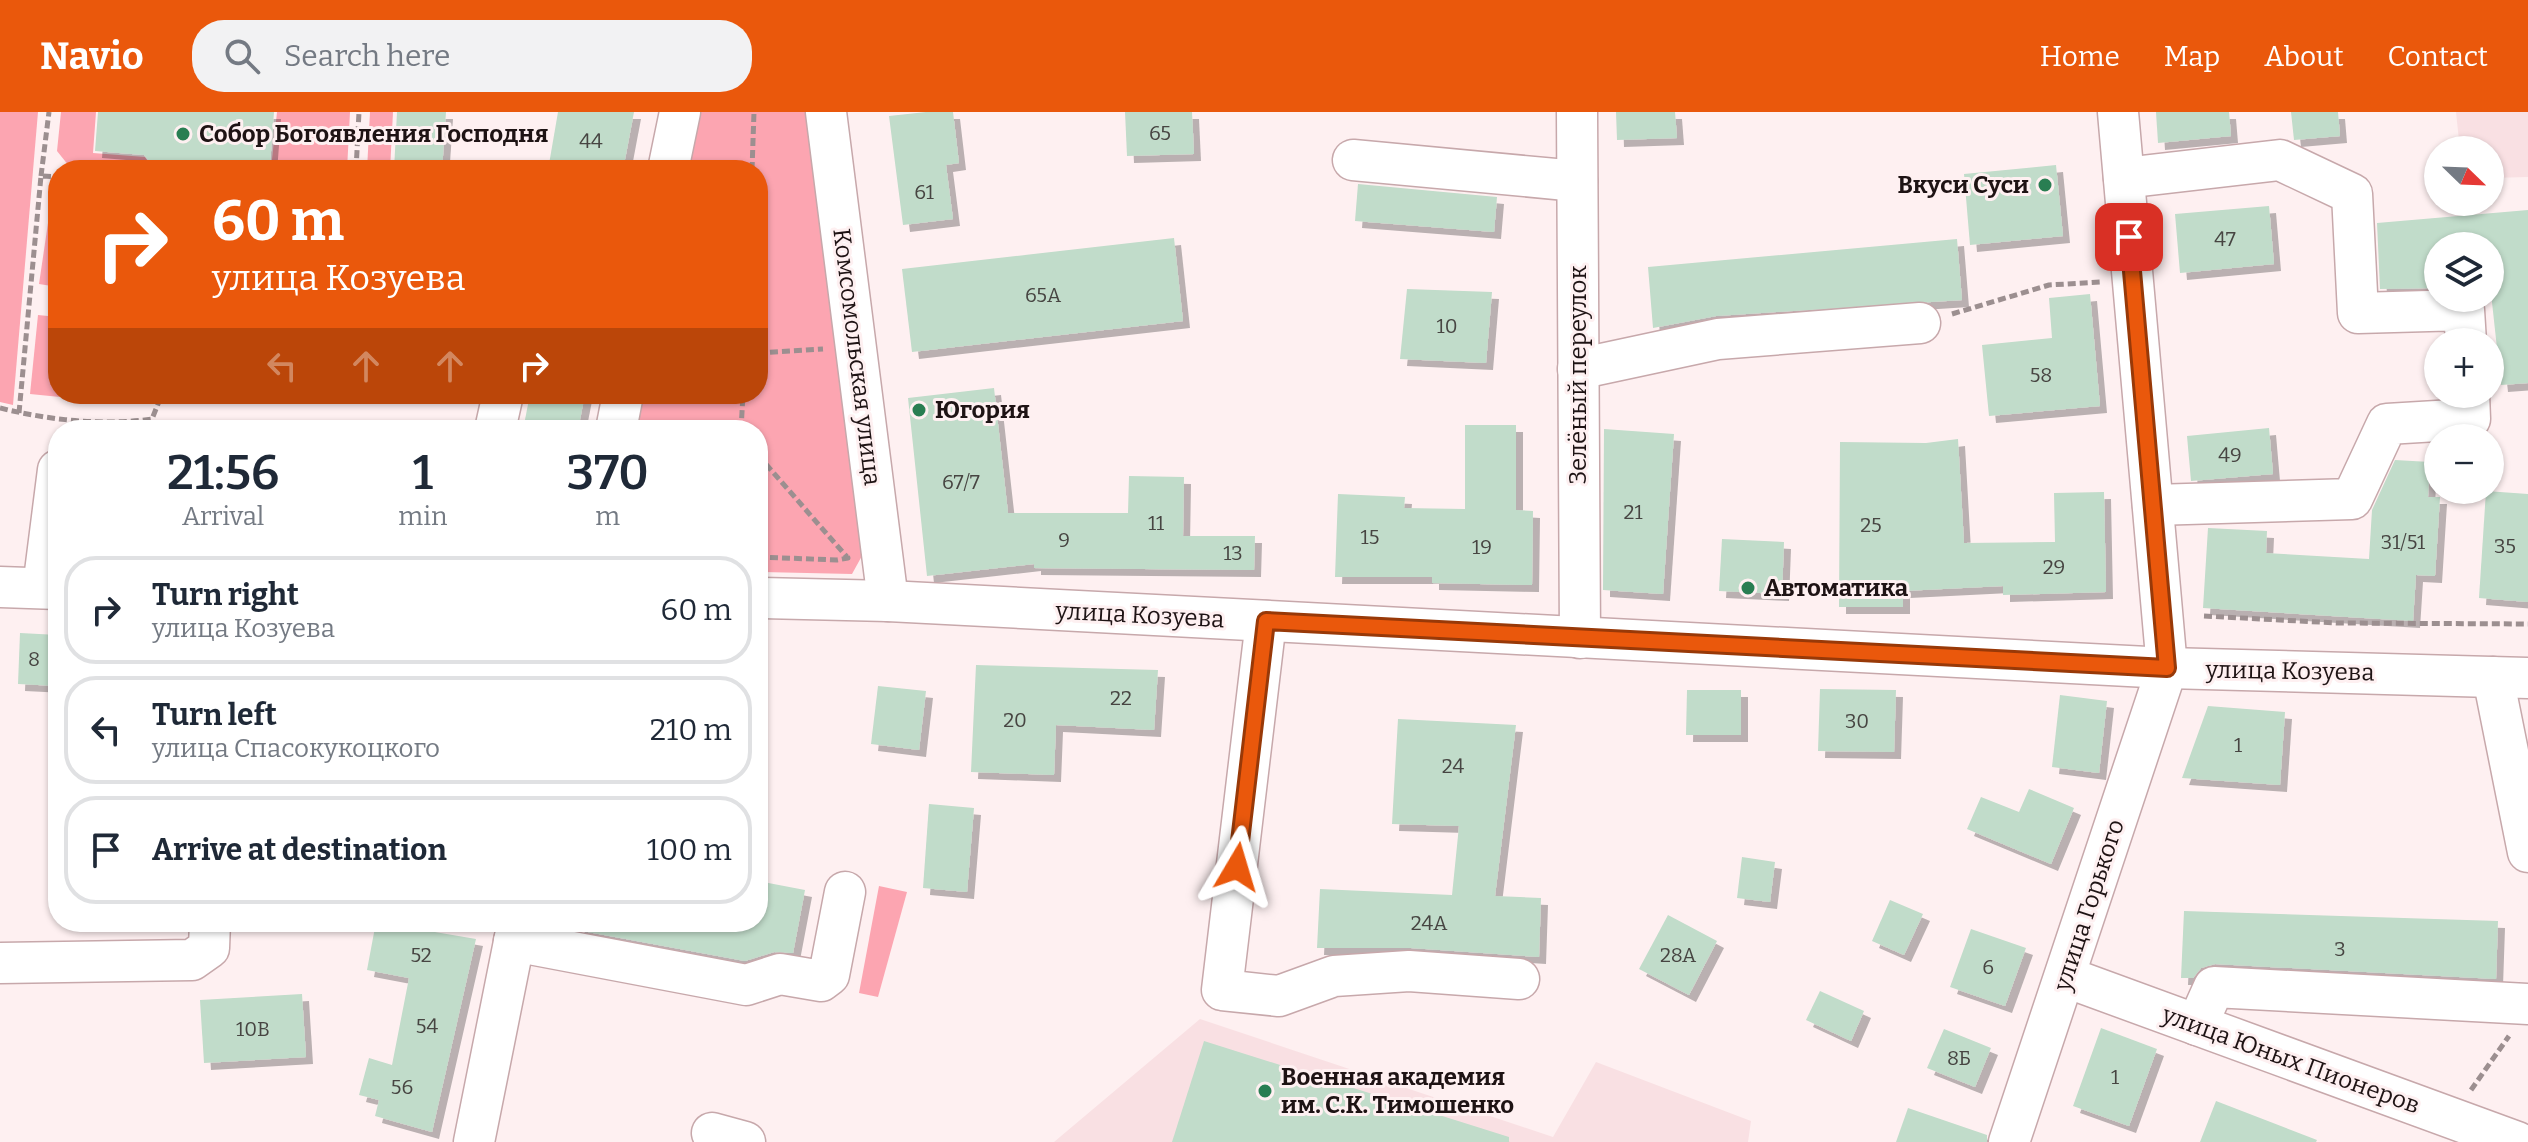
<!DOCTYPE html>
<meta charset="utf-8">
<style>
body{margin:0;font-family:Bitter,serif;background:#f2f2f3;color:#1f2937;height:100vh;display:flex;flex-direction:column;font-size:30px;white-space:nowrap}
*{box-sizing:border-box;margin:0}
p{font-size:26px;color:#747a83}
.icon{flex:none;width:44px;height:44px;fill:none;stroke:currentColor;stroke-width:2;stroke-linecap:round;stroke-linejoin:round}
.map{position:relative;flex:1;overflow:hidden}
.sheet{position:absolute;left:48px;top:308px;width:720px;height:512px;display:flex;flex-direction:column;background:#fff;border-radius:32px;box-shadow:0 2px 6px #0004}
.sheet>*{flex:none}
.top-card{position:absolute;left:48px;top:48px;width:720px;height:244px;border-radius:32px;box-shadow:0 2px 6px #0004;background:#ea580c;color:#fff;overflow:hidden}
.needle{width:52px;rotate:113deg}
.tools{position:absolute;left:2424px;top:24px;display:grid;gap:16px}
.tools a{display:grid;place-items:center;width:80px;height:80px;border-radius:50%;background:#fff;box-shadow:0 2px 6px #0004;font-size:40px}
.pin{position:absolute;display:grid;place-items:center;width:68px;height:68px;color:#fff;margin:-34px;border-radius:16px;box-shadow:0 4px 12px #0006}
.me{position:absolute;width:88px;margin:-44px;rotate:7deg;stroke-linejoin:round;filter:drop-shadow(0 0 6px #0008)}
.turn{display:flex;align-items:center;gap:28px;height:168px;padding:0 32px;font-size:36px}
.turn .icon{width:104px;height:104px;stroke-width:2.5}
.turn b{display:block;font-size:56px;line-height:68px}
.lanes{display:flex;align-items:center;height:76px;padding:0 32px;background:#0003;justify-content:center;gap:40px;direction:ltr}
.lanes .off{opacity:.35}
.eta{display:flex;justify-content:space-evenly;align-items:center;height:136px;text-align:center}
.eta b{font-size:48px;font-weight:600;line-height:56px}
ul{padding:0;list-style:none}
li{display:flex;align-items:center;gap:24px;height:108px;margin:0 16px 12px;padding:0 16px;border:4px solid #e0e1e3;border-radius:32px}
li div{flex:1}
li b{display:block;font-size:30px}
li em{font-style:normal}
header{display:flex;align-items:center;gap:48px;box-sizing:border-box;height:112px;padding:0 40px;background:#ea580c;color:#fff}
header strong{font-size:38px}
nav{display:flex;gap:44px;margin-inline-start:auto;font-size:28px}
.search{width:560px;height:72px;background:#f2f2f3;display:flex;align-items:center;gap:20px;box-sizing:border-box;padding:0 28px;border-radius:32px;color:#747a83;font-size:30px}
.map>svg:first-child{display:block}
.built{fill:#f9e0e3}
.green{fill:#fca5b1}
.building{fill:#c1dcca;filter:url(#shadow)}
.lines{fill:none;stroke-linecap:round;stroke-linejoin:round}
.minor-casing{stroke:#c7a8ab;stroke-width:43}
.path{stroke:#9c8f90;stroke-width:5;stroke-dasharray:8 4;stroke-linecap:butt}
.minor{stroke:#fff;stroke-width:40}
.route-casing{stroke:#983908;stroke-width:20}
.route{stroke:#ea580c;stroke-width:14}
.poi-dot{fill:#297e52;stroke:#fef0f1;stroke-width:3}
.labels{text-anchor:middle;stroke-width:6;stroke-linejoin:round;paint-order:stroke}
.number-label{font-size:20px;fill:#474542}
.poi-label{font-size:24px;font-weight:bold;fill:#1e1314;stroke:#fef0f1;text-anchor:start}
.street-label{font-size:24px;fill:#1e1314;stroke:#fef0f1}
</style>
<header>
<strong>Navio</strong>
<div class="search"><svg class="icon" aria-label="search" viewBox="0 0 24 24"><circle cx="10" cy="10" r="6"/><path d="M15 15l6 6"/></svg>Search here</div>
<nav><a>Home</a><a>Map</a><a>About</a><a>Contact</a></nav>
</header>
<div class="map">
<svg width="2528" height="1030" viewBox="0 0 2528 1030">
<defs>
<filter id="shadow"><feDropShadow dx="7" dy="7" stdDeviation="0" flood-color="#0004"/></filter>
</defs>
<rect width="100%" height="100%" fill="#fef0f1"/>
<g class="built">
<polygon points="2456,0 2528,0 2528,65 2490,66 2490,38 2460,38"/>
<polygon points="1200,907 1553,1025 1596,950 1751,1009 1748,1030 1054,1030"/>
</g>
<g class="green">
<polygon points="0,0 38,0 13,293 0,290"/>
<polygon points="61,0 96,0 93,41 145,45 151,54 168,53 173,58 69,54 57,39"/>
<polygon points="277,0 350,0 347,58 213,58 218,52 271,57"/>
<polygon points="370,0 393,0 390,58 367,58"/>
<polygon points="692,0 816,0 863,442 852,462 758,460 758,318 633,318 640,282 758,282 758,58 682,58"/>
<polygon points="53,77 58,77 58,175 39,172"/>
<polygon points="38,203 58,205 60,285 30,282"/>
<polygon points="879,774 907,780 878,885 859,881"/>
</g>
<g class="building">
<polygon points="98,0 274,0 270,53 220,49 210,58 195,55 176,58 169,53 152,52 144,43 95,39"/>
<polygon points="397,0 446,0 442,58 394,58"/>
<polygon points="558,0 634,0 623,58 548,58"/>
<polygon points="926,0 953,0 959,51 946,53 953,107 903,113 889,4"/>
<polygon points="1125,0 1192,0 1194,42 1127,44"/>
<polygon points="1616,0 1675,0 1677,26 1617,28"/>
<polygon points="2156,0 2229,0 2231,24 2158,31"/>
<polygon points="2291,0 2338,0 2340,24 2294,28"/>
<polygon points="2056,53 2063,124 1970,133 1964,62"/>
<polygon points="1358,72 1497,85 1494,120 1355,109"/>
<polygon points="2269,94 2274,152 2180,161 2175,102"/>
<polygon points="2528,98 2528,271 2501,273 2490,172 2490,134 2438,134 2438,176 2380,177 2377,111"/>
<polygon points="1174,126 1183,209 912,240 902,157"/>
<polygon points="1957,127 1962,188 1716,204 1653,216 1648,155"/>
<polygon points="1407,177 1492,180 1486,251 1400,247"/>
<polygon points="2090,182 2100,294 1989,304 1982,233 2052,226 2049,186"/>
<polygon points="994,276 1008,401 1128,401 1129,364 1184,365 1183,424 1255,424 1254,458 1034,456 1034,452 927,464 908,286"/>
<polygon points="530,282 585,282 578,318 523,318"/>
<polygon points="1465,313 1516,313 1516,398 1533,399 1532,473 1432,471 1432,465 1335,465 1338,382 1405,385 1404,396 1465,397"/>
<polygon points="2269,316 2273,362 2191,369 2187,324"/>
<polygon points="1604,317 1674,322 1663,482 1603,478"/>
<polygon points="1958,327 1964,431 2055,430 2054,381 2104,380 2106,480 2003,483 2003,474 1903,479 1903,495 1839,495 1840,330 1926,331"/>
<polygon points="2395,348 2430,350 2428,385 2440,385 2435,464 2416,463 2413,509 2203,496 2208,416 2267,419 2266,441 2369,447 2372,398"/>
<polygon points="2486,379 2528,382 2528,490 2479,486"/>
<polygon points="1722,427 1784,430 1782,482 1719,479"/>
<polygon points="20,521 58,523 58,574 18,572"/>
<polygon points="976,553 1158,558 1154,618 1056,613 1054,663 971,660"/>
<polygon points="878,574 926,579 919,638 871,632"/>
<polygon points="1820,577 1896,578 1894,640 1818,639"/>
<polygon points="1687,578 1741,578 1741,623 1686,623"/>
<polygon points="2060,583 2107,589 2099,661 2052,655"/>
<polygon points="2208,594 2285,600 2280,673 2182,666"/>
<polygon points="1398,607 1516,613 1495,784 1541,786 1539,845 1411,836 1317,836 1320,777 1452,783 1459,714 1392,712"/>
<polygon points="2029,677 2074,696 2051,752 1967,717 1981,685 2019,700"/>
<polygon points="929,692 974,696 967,780 923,776"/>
<polygon points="1742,745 1775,750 1770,790 1737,786"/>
<polygon points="758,769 805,778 793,841 774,840 745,849 577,818 578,810 758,810"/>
<polygon points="1890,788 1923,802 1904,843 1872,829"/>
<polygon points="2184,799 2498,809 2496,867 2215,852 2201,856 2193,866 2181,866"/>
<polygon points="1668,803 1717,829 1689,883 1639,857"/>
<polygon points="376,810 476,827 432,1020 375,1004 379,988 359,983 369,946 392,953 409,866 367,858"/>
<polygon points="1971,817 2026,836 2005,894 1950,875"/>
<polygon points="1820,879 1864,899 1851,929 1806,908"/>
<polygon points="302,882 306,945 204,951 200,888"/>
<polygon points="2101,916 2157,937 2129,1014 2073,994"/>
<polygon points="1944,917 1991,936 1975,975 1927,956"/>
<polygon points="1204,929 1509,1025 1509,1030 1172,1030"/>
<polygon points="2216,989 2317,1028 2316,1030 2200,1030"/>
<polygon points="1908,996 1987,1023 1987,1030 1896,1030"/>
</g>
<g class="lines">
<defs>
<g id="minor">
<polyline points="826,0 888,489"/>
<polyline points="1577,0 1580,526"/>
<polyline points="1353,48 1577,69"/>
<polyline points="668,58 680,0"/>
<polyline points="2124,66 2280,48 2352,82 2358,201 2464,198 2466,230"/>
<polyline points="1578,257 1718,227 1920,211"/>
<polyline points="495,318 503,282"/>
<polyline points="616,318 623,282"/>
<polyline points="2153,393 2352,387 2387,312 2470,307 2469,282"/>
<polyline points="0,475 58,477"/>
<polyline points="43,476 58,358"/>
<polyline points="758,486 888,489 2167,556 2528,566"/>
<polyline points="1266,509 1222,878 1279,884 1334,864 1409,859 1519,867"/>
<polyline points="2493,565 2528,740"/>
<polyline points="514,829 746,873 780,862 821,869 829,863 845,780"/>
<polyline points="0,851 192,848 209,836 210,810"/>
<polyline points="2066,865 2517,1030"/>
<polyline points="2197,913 2214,875 2528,892"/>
<polyline points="712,1021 745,1030"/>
<polyline points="474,1030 518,810"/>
<polyline points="2009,1030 2167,556 2118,0"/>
</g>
</defs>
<use href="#minor" class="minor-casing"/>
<g class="path">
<polyline points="356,58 359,0"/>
<polyline points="752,58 754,0"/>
<polyline points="41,64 49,0"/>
<polyline points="1952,202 2049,173 2101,170"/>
<polyline points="758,241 823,237"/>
<path d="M0,296C49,308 102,314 152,307L162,282"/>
<polyline points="19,301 41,64 58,65"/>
<polyline points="741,318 743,282"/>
<polyline points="758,343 847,445"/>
<polyline points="758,445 837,448 848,446 847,443"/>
<polyline points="2204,504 2338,511 2528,512"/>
<polyline points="2471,978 2509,924"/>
</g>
<use href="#minor" class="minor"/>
</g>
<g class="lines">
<defs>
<polyline id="route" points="1237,755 1266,509 2167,556 2129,125"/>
</defs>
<use href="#route" class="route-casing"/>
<use href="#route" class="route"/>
</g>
<g class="poi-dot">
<circle cx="183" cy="22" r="8"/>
<circle cx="2045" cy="73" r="8"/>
<circle cx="919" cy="298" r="8"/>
<circle cx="1748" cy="476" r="8"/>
<circle cx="1265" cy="979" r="8"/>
</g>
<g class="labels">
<g class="number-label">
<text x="1160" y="28">65</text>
<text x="591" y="36">44</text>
<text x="924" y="87">61</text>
<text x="2225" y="134">47</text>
<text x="1043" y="190">65А</text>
<text x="1447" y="221">10</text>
<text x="2041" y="270">58</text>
<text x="2230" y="350">49</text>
<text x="961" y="377">67/7</text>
<text x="1633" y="407">21</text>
<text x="1156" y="418">11</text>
<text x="1871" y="420">25</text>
<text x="1370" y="432">15</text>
<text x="1064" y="435">9</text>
<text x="2403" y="437">31/51</text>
<text x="2505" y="441">35</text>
<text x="1482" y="442">19</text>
<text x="1233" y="448">13</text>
<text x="2054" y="462">29</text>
<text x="34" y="554">8</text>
<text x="1121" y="593">22</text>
<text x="1015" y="615">20</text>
<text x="1857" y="616">30</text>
<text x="2238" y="640">1</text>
<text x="1453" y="661">24</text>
<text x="1429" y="818">24А</text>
<text x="2340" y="844">3</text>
<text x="421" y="850">52</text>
<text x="1678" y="850">28А</text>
<text x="1988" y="862">6</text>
<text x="427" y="921">54</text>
<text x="253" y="924">10В</text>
<text x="1959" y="953">8Б</text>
<text x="2115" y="972">1</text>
<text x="402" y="982">56</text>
</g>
<g class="poi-label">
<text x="199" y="30">Собор Богоявления Господня</text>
<text x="2029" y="81" text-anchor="end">Вкуси Суси</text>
<text x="935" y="306">Югория</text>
<text x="1764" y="484">Автоматика</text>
<text x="1281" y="973">Военная академия<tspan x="1281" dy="28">им. С.К. Тимошенко</tspan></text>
</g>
<g class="street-label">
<text transform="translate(857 245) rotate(83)" y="8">Комсомольская улица</text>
<text transform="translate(1578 263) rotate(-90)" y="8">Зелёный переулок</text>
<text transform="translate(1140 503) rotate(3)" y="8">улица Козуева</text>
<text transform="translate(2290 559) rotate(1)" y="8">улица Козуева</text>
<text transform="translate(2089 793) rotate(-72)" y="8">улица Горького</text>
<text transform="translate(2291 948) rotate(20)" y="8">улица Юных Пионеров</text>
</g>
</g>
</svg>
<div class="tools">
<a><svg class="needle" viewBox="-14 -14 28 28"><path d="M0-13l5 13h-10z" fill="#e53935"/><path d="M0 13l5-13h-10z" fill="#747a83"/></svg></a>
<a><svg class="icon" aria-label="layers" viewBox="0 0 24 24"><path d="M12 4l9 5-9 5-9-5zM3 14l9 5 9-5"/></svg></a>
<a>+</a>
<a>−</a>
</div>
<div class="pin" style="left:2129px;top:125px;background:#d93025"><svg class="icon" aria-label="arrive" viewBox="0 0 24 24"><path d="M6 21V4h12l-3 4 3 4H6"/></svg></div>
<svg class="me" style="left:1237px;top:755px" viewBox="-20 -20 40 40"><path d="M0-17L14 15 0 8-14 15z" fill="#ea580c" stroke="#fff" stroke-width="4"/></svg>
<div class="top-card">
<div class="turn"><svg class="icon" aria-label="right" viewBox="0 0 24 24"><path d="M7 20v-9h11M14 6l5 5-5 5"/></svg><div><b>60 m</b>улица Козуева</div></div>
<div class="lanes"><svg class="icon off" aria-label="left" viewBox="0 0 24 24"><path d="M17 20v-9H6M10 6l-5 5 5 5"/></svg><svg class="icon off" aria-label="ahead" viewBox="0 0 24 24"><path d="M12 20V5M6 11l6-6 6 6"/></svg><svg class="icon off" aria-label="ahead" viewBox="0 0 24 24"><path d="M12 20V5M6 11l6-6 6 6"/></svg><svg class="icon" aria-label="right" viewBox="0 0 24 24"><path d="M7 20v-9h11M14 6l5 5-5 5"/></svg></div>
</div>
<section class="sheet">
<div class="eta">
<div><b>21:56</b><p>Arrival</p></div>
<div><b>1</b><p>min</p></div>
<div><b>370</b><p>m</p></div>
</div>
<ul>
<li><svg class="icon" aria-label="right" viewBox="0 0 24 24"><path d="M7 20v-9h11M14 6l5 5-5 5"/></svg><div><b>Turn right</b><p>улица Козуева</p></div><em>60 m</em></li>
<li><svg class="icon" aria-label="left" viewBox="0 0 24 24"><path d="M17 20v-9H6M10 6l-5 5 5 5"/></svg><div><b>Turn left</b><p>улица Спасокукоцкого</p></div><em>210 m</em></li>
<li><svg class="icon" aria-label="arrive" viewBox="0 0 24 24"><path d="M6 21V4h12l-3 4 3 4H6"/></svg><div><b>Arrive at destination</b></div><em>100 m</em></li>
</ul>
</section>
</div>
